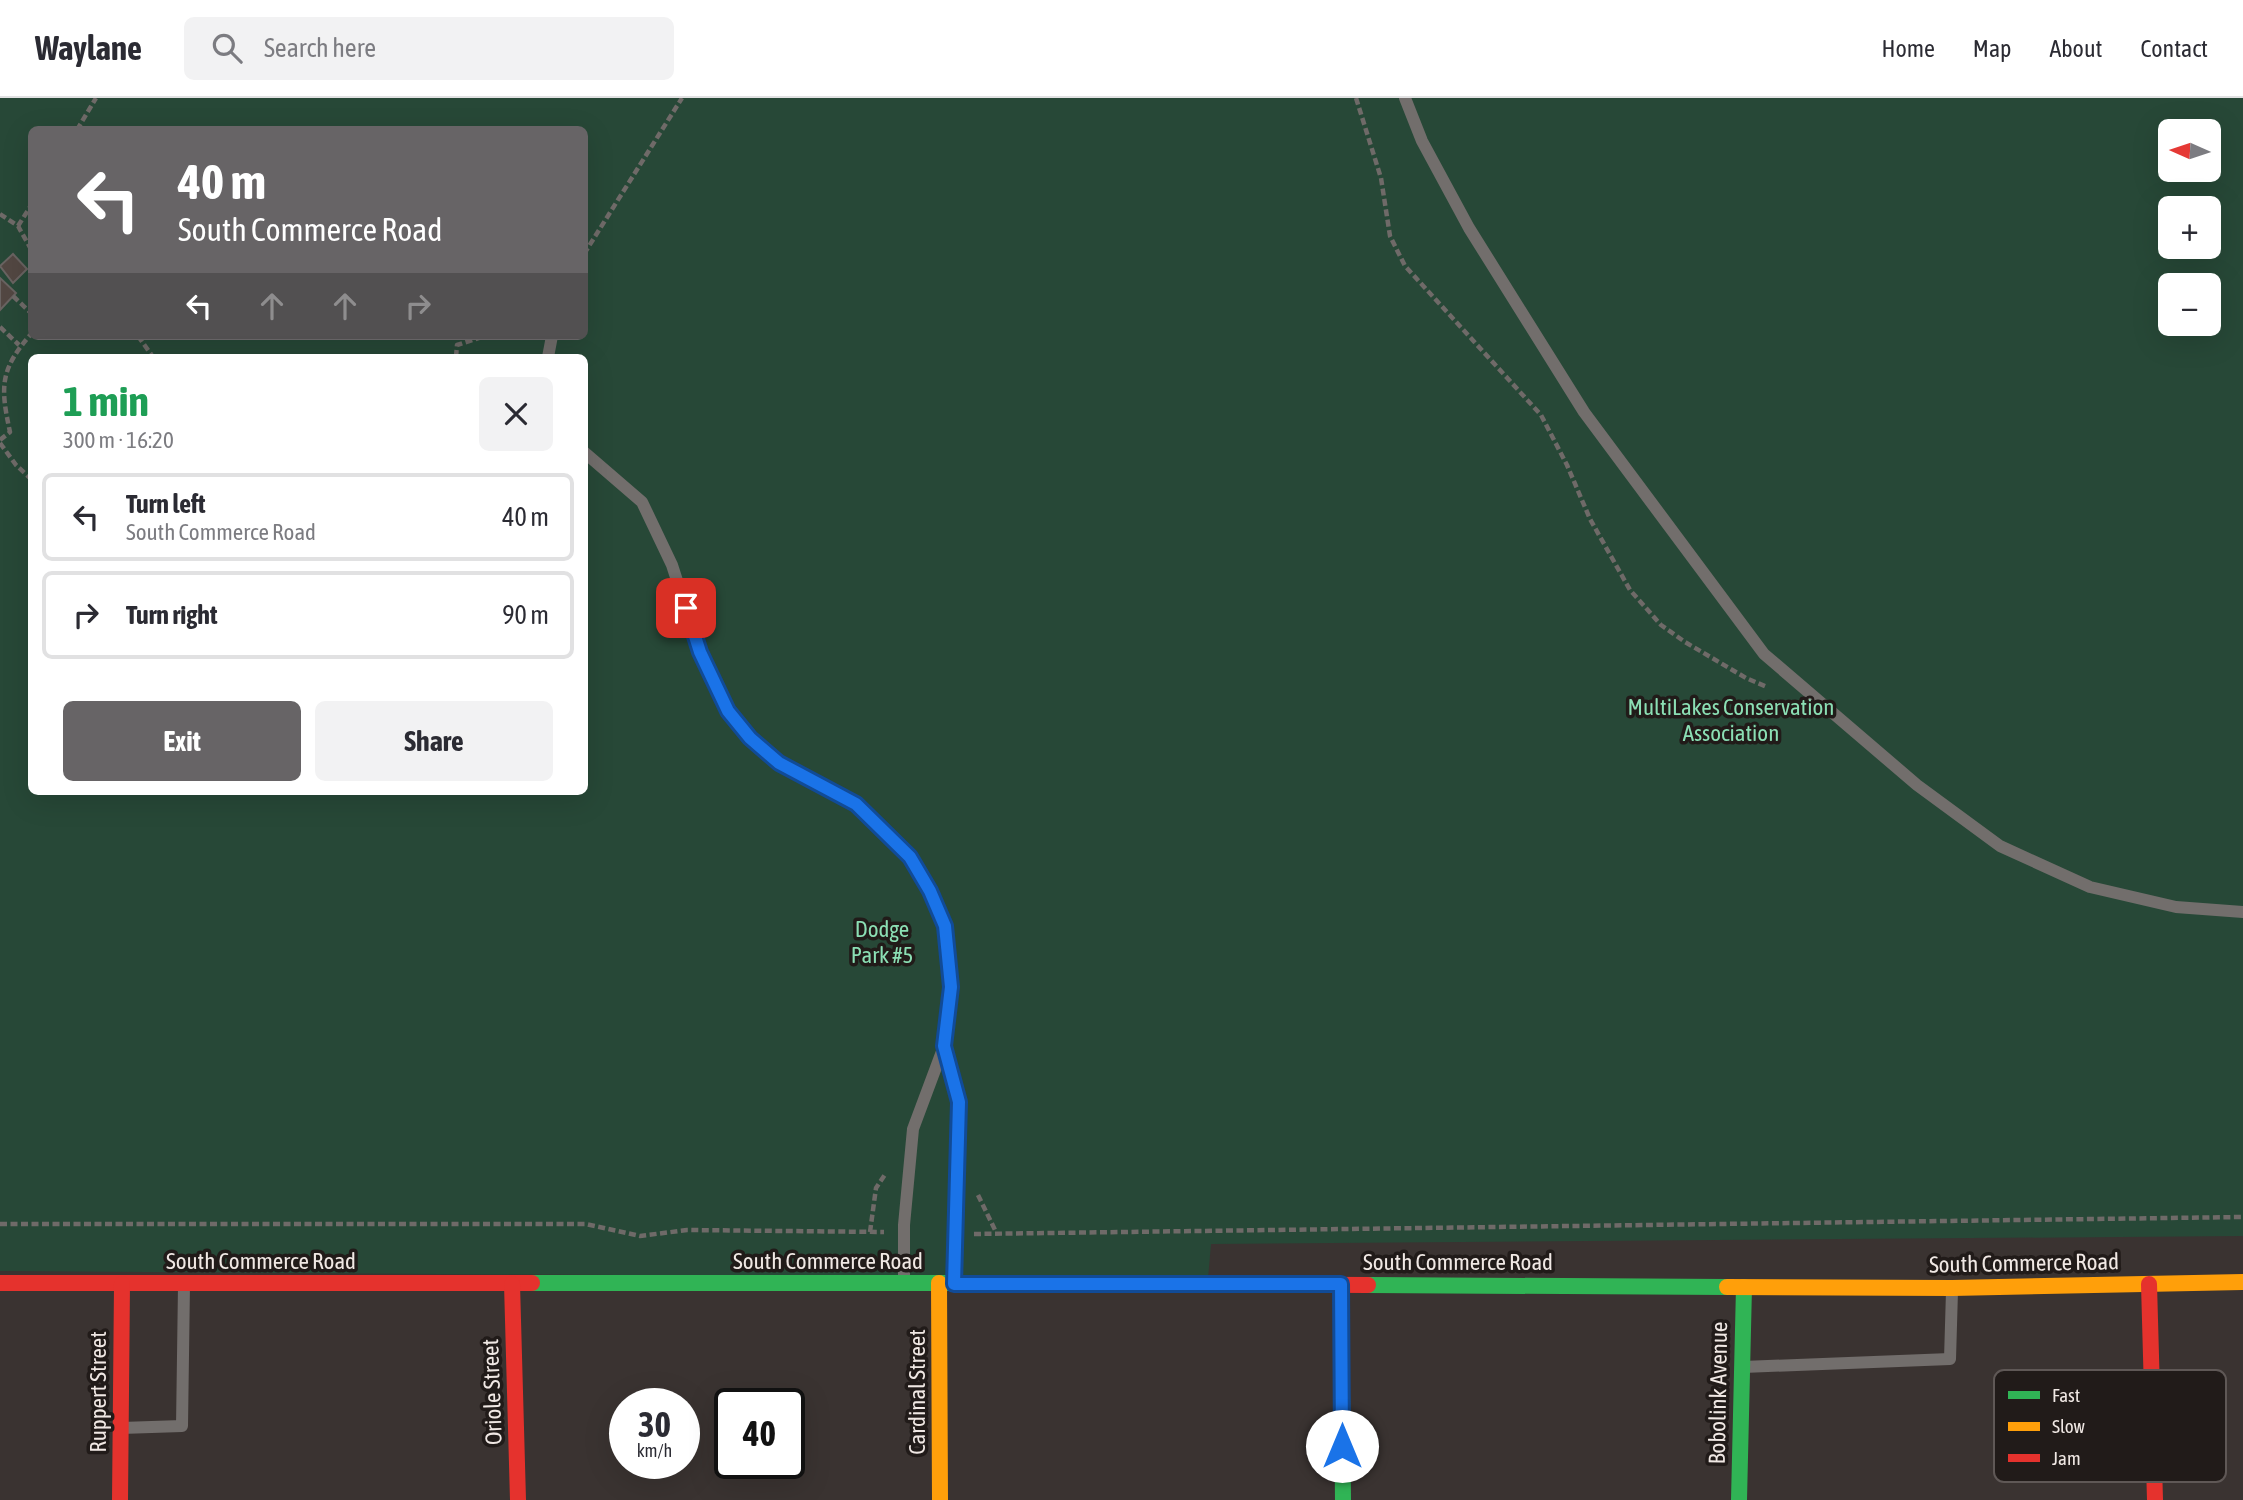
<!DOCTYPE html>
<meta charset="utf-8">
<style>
body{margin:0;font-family:"Asap Condensed",sans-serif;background:#f2f2f3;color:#2b2b33;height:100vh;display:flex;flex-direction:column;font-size:26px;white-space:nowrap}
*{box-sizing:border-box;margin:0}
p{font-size:23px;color:#7c7c81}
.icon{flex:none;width:38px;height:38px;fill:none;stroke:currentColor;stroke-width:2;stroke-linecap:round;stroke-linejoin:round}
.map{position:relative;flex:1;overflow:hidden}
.panel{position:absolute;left:28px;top:256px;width:560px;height:441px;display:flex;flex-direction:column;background:#fff;border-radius:10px;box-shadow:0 7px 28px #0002}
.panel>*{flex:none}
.guide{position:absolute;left:28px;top:28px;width:560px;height:214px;border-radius:10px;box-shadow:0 7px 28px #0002;background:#676466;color:#fff;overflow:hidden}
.needle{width:46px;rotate:273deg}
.fabs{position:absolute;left:2158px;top:21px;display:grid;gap:14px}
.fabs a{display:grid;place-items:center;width:63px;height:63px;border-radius:10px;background:#fff;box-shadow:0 7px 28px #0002;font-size:35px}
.speed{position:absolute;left:609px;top:1290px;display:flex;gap:14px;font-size:35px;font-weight:700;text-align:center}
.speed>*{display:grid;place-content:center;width:91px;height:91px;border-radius:50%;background:#fff;box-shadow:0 7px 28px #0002;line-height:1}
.speed small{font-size:18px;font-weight:400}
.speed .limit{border:4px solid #111;border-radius:10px;background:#fff;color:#111}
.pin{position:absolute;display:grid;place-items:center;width:60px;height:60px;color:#fff;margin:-30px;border-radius:14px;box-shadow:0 4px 10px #0006}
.me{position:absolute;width:77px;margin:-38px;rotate:0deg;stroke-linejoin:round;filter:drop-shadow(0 0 5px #0008)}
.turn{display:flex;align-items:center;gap:24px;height:147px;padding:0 35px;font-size:32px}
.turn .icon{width:91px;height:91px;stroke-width:2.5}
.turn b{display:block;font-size:49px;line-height:60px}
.lanes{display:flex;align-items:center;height:66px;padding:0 35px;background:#0003;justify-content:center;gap:35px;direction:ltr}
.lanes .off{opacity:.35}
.round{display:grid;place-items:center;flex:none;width:74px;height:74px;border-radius:10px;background:#f2f2f3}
.overview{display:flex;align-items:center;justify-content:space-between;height:119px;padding:0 35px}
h1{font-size:42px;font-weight:700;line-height:52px;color:#1e9e55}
.cta{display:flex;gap:14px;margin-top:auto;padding:14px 35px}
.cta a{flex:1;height:80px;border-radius:10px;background:#676466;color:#fff;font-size:28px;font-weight:700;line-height:80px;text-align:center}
.cta a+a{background:#f2f2f3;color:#2b2b33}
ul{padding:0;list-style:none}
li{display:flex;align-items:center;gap:21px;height:88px;margin:0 14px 10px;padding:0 21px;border:4px solid #e1e1e2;border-radius:10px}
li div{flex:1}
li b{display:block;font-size:26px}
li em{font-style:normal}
header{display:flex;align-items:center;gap:42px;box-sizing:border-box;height:98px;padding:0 35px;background:#fff;border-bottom:2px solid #e1e1e2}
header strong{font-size:33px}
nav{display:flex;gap:38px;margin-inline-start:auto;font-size:24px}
.search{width:490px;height:63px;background:#f2f2f3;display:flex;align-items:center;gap:18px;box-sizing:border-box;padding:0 24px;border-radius:10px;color:#7c7c81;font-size:26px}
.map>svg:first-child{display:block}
.green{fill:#274837;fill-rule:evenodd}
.building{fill:#524742;stroke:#696361;stroke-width:2}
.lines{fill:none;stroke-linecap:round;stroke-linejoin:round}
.path{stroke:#6f6a68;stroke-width:4.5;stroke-dasharray:7 3.5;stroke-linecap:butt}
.lane{stroke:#726e6c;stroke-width:12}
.fast{stroke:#30b455;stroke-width:16}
.slow{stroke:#ff9f0a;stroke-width:16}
.jam{stroke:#e5322d;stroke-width:16}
.route-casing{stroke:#114b97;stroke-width:18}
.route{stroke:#1a73e8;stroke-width:12}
.labels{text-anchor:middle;stroke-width:7;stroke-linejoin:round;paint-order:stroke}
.park-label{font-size:23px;fill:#8bdfb4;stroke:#211b19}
.street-label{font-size:23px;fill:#f0e8e4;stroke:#211b19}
.key{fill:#211b19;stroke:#5f5856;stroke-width:2}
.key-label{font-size:19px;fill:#f0e8e4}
</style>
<header>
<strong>Waylane</strong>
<div class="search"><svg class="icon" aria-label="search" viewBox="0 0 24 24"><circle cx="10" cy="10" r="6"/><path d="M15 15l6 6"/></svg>Search here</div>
<nav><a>Home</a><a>Map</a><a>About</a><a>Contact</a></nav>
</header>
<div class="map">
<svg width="2243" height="1402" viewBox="0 0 2243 1402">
<rect width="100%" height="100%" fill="#3a3331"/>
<path class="green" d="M0,0H2243V1138L1211,1146L1208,1181L0,1173ZM32,32H584V238H32ZM2170,33H2208V72H2170ZM2170,110H2208V149H2170ZM2170,187H2208V226H2170ZM32,259H584V693H32Z"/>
<g class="building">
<polygon points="13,156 27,171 13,185 0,168"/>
<polygon points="0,180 16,195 0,212"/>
</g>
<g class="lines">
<g class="path">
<polyline points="1356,0 1381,80 1390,138 1405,168 1541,317 1567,367 1590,421 1630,492 1661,527 1685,544 1746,580 1767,589"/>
<polyline points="77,32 96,0"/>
<polyline points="0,116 18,128 32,153"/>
<polyline points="18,128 32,106"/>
<polyline points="584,156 682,0"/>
<polyline points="13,198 32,216"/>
<polyline points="0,229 19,247"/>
<polyline points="138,238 153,259"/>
<polyline points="456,259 457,247 485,238"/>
<path d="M0,342L10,334C0,288 0,271 32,235"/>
<polyline points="0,345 16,367 32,382"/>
<polyline points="978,1097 996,1134"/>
<polyline points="0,1126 586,1126 640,1138 687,1132 884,1134"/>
<polyline points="870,1134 876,1090 886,1075"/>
<polyline points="974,1136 2243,1119"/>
</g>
<g class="lane">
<polyline points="1405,0 1422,43 1469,130 1584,314 1764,556 1917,687 2000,748 2090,789 2176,809 2243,814"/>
<polyline points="548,259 552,238"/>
<polyline points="584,354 642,404 672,467 700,554 728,613 750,640 779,665 856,706 910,759 930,793 945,828 951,889 944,948 913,1031 904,1127 904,1184"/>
<polyline points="944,948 959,1004 954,1182"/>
<polyline points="1743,1269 1950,1261 1952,1193"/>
<polyline points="121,1330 182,1328 184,1187"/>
</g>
<g class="fast">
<polyline points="532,1185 962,1185"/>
<polyline points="1341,1186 1343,1402"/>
<polyline points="1368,1187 1727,1189"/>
<polyline points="1739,1402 1744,1189"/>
</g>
<g class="slow">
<polyline points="939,1185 940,1402"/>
<polyline points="1727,1189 1952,1190 2243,1184"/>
</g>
<g class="jam">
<polyline points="0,1185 532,1185"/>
<polyline points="962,1185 1368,1187"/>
<polyline points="512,1186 518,1402"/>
<polyline points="2149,1186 2155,1402"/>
<polyline points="120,1402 122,1186"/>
</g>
</g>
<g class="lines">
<defs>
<polyline id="route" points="686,510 700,554 728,613 750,640 779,665 856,706 910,759 930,793 945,828 951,889 944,948 959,1004 954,1186 1341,1186 1342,1348"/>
</defs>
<use href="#route" class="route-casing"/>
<use href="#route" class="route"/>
</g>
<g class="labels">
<g class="park-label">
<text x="1731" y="617">MultiLakes Conservation<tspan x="1731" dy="26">Association</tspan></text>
<text x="882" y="839">Dodge<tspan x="882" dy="26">Park #5</tspan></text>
</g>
<g class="street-label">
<text x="261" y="1171">South Commerce Road</text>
<text x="828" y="1171">South Commerce Road</text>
<text x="1458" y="1172">South Commerce Road</text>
<text transform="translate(2024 1165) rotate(-1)" y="8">South Commerce Road</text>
<text transform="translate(98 1294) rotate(-90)" y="8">Ruppert Street</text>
<text transform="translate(492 1294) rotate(-92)" y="8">Oriole Street</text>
<text transform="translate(917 1294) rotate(-90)" y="8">Cardinal Street</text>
<text transform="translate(1718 1295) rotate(-89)" y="8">Bobolink Avenue</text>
</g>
</g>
<rect x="1994" y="1272" width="232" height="112" rx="10" class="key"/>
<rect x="2008" y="1293" width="32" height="8" fill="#30b455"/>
<rect x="2008" y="1324" width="32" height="9" fill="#ff9f0a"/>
<rect x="2008" y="1356" width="32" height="8" fill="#e5322d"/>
<g class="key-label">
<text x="2052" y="1304">Fast</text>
<text x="2052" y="1335">Slow</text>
<text x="2052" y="1367">Jam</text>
</g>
</svg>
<div class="fabs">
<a><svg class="needle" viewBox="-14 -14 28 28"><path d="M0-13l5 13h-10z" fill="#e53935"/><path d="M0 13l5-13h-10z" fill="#7c7c81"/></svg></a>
<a>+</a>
<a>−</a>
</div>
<div class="speed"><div>30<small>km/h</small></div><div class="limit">40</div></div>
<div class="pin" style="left:686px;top:510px;background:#d93025"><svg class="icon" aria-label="arrive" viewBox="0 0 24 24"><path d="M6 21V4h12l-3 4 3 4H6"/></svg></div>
<svg class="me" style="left:1342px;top:1348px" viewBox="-20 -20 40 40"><circle r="19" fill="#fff"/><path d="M0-13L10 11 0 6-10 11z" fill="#1a73e8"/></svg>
<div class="guide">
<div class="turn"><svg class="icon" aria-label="left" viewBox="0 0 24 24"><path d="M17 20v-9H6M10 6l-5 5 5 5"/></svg><div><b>40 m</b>South Commerce Road</div></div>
<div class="lanes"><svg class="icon" aria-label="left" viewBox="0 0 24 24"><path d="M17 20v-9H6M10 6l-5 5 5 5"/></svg><svg class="icon off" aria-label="ahead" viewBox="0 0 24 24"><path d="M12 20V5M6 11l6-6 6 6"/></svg><svg class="icon off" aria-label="ahead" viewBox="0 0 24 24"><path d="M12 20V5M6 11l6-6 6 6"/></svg><svg class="icon off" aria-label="right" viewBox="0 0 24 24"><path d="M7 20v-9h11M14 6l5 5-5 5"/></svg></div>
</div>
<section class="panel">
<div class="overview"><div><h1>1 min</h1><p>300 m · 16:20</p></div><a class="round"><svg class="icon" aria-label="close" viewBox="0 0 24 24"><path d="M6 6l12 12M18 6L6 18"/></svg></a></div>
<ul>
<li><svg class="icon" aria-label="left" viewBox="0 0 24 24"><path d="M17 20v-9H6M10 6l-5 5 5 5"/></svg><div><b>Turn left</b><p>South Commerce Road</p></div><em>40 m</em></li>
<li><svg class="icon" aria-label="right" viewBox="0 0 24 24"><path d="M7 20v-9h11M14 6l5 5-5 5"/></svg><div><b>Turn right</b></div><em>90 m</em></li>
</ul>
<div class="cta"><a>Exit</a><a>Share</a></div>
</section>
</div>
